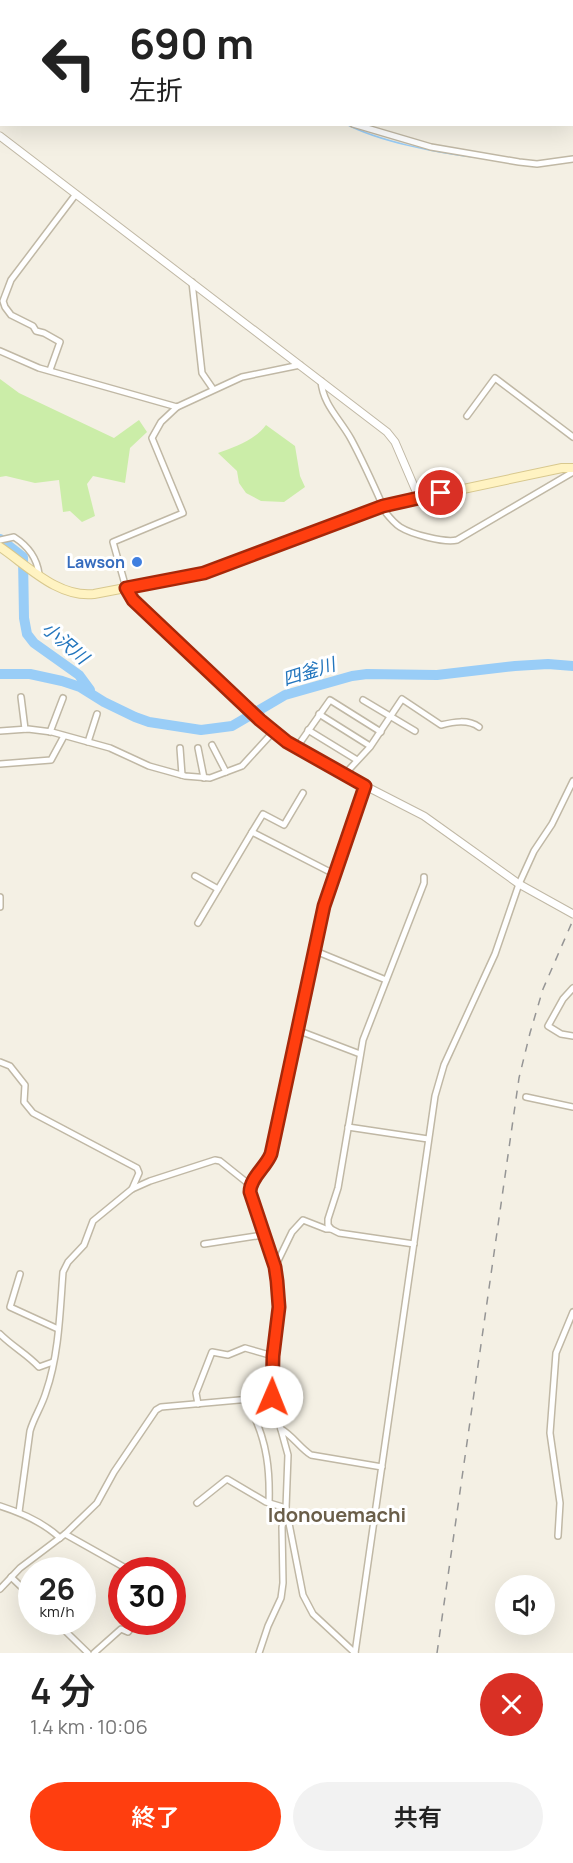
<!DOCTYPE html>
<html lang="ja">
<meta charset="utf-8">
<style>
body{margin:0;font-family:Manrope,"Noto Sans JP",sans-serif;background:#f2f2f2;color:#222;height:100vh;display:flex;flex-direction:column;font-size:22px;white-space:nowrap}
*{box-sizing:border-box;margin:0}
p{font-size:20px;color:#767676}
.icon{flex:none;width:33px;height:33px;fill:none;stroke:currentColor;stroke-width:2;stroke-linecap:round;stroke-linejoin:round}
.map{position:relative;height:1653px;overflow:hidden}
.sheet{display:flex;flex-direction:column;background:#fff;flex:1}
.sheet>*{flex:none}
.guide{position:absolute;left:0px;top:0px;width:573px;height:126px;box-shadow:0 6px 24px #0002;background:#fff;color:#222;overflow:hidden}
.controls{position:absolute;left:495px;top:1575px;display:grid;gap:12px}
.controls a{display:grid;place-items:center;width:60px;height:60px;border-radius:50%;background:#fff;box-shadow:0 6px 24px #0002;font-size:30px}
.speed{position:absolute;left:18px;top:1557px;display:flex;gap:12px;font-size:30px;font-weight:700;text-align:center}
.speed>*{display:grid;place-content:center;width:78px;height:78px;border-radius:50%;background:#fff;box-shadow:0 6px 24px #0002;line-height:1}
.speed small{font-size:15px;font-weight:400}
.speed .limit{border:9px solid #d22;background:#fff;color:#111}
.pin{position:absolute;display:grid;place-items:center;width:51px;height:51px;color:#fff;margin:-26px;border:3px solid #fff;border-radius:50%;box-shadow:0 2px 6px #0007}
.me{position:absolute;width:66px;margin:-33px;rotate:1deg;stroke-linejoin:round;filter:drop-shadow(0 0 4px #0008)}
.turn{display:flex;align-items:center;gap:21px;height:126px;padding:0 30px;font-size:27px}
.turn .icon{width:78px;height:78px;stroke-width:2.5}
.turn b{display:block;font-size:42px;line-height:51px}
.round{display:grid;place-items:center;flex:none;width:63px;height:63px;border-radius:32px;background:#f2f2f2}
.summary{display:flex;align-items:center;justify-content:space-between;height:102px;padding:0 30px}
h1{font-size:36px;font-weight:600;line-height:45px}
.primary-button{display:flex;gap:12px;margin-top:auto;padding:12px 30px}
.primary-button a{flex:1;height:69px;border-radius:36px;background:#ff3e0f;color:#fff;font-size:24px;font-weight:600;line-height:69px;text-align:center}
.primary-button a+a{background:#f2f2f2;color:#222}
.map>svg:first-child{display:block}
.green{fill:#cbeda8}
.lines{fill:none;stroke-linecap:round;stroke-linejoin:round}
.stream{stroke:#99cdf7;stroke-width:1.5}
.river{stroke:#99cdf7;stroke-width:10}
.minor-casing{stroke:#c0b8a5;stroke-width:8}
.tertiary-casing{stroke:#c0b8a5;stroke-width:9}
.secondary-casing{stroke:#d8c88e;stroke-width:10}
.minor{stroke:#fff;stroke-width:5}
.tertiary{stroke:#fff;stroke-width:7}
.secondary{stroke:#fff3c2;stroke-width:8}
.rail{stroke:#959595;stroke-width:1.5;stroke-dasharray:8 8;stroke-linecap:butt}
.route-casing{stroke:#a6280a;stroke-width:15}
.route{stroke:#ff3e0f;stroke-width:10}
.shop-dot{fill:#3f7fe0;stroke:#fff;stroke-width:2}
.labels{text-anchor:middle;stroke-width:6;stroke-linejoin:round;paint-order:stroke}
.shop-label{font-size:16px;font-weight:bold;fill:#366cbe;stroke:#fff;text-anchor:end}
.water-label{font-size:18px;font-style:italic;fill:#2275bd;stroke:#fff}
.quarter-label{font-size:20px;font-weight:bold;fill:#6a5e49;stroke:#fff}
</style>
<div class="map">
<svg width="573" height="1653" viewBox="0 0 573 1653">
<rect width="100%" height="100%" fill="#f4f0e4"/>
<g class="green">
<polygon points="0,379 19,393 114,438 139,420 147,432 130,448 125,483 93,476 87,484 95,516 82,522 70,511 63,512 59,480 35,483 6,476 0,477"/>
<path d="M266,425L295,446L300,476L305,487L284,502L261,501L246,493L239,483L237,471L218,453C235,447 255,440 266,425Z"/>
</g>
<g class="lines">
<g class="stream">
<polyline points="238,0 239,2"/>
<path d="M346,124C378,141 437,153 473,157"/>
</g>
<g class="river">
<polyline points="0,539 23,557 24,618 27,634 34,643 79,675 90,690"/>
<polyline points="0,674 30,674 62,681 80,687 104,702 135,717 149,722 201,730 232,726 285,695 352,676 367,674 437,675 515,666 548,664 573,666"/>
</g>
<defs>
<g id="minor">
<polyline points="243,0 244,2"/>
<polyline points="567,0 568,2"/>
<polyline points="572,5 573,6"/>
<polyline points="353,124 431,147 519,162 537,164 573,159"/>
<polyline points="192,282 202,373 213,389"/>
<polyline points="0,351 39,368 177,407 242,377 300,365"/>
<polyline points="50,370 60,342 44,333 36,331 33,326 11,315 5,307 3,301 11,280 76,194"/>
<path d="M321,381C323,405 340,419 351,439C364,463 375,488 386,513C390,518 394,523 400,527C411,534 444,543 457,540L573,472"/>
<polyline points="467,416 495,378 573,437"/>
<path d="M0,540L14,537C28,546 37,558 39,574"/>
<polyline points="126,588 113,542 183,513 152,438 161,422 177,407"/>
<polyline points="21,697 25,729"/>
<polyline points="363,700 415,731"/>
<polyline points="319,714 370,746"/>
<polyline points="308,730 357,760"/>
<polyline points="0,731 28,729 52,732 110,748 149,766 185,776 210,778 242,766 274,731"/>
<polyline points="50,732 63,698"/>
<polyline points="88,742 97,714"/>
<polyline points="212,745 226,772"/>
<polyline points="297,747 330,700 381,732"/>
<polyline points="180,748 182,775"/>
<polyline points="198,748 204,778"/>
<polyline points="0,764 51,760 64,736"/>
<path d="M344,775L370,747L402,699L441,725C453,722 468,719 479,727"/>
<polyline points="252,832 263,814 284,825 303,793"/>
<polyline points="195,876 218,889"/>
<polyline points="0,897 0,907"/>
<polyline points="198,923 252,832 334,874"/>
<polyline points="313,950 386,980"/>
<polyline points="573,988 563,999 548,1026 561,1034 573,1036"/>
<polyline points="297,1030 360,1054"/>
<polyline points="0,1062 10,1066 25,1085 24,1102 33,1113 137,1168 139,1173 132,1189"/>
<polyline points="526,1097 573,1107"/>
<polyline points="348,1127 428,1139"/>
<polyline points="204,1244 263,1235"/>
<polyline points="414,1244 339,1233 331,1229 328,1225 328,1219 338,1188 363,1040 424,883 424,877"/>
<polyline points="275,1267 292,1232 303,1220 326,1229 331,1229"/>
<polyline points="20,1274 10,1307 58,1329"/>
<path d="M0,1334C13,1347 27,1354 39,1367L53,1362"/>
<polyline points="198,1404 196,1393 212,1352 228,1355 245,1348 273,1356"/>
<path d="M253,1414C267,1443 270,1471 269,1503"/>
<path d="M281,1429C293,1436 300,1448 311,1455L382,1467"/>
<polyline points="197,1503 227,1479 266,1502 286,1508 282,1527 283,1583 281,1598 268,1626 259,1653"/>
<path d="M0,1506C22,1513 43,1522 60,1538"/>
<path d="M19,1512L30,1431C34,1417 42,1406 46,1392C59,1355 60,1311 63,1272L68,1262L84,1245L93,1221L132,1189L150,1181L215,1160L220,1161L250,1185"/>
<polyline points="65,1534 129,1570"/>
<polyline points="558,1536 560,1503 550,1433 556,1353 573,1312"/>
<polyline points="11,1577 32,1597"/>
<polyline points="0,1589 20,1568 65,1534 97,1503 114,1472 156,1410 161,1407 272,1397"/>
<polyline points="56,1622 88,1653"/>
<polyline points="94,1653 121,1629 128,1632 136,1622"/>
<path d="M355,1653L313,1614L303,1595L286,1508L288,1455L272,1397L273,1356L279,1307L277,1281L275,1267L250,1192C250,1178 266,1168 271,1154L324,906L365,786"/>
<polyline points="355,1653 435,1096 444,1065 495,954 519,884 534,851 552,824 573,781"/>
</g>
<g id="tertiary">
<polyline points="0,136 387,432 395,442 419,498"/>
<polyline points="126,588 133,600 140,607 260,720 287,742 344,775 424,816 519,884 573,914"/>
</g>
<path id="secondary" d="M0,547C28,566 58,598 94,594L204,573L383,506L562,468H573"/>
</defs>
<use href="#minor" class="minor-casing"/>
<use href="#tertiary" class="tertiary-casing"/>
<use href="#secondary" class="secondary-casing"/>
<use href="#minor" class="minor"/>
<use href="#tertiary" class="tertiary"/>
<use href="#secondary" class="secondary"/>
<polyline class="rail" points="437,1653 519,1078 530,1033 543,989 573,920"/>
</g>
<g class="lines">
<defs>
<path id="route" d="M272,1397L273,1356L279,1307L277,1281L275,1267L250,1192C250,1178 266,1167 271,1154L324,906L365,786L287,742L260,720L133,600L126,588L204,573L383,506L441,493"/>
</defs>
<use href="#route" class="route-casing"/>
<use href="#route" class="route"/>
</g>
<circle class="shop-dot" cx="137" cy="562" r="6"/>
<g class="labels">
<g class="shop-label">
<text x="125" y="568">Lawson</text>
</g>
<g class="water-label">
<text transform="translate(65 643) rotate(40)" y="6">小沢川</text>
<text transform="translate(309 672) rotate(-17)" y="6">四釜川</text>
</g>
<g class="quarter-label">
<text x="337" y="1522">Idonouemachi</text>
</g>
</g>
</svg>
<div class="controls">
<a><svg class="icon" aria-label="sound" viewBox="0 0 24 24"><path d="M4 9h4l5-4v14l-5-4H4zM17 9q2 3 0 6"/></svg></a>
</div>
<div class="speed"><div>26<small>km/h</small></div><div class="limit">30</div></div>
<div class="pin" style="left:441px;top:493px;background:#d93025"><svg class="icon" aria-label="arrive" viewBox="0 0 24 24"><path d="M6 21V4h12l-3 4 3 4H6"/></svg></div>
<svg class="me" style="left:272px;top:1397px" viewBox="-20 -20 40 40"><circle r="19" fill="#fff"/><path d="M0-13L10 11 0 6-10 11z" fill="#ff3e0f"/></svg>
<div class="guide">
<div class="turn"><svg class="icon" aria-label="left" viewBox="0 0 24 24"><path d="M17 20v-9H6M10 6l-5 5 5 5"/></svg><div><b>690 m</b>左折</div></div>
</div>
</div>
<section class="sheet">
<div class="summary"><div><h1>4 分</h1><p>1.4 km · 10:06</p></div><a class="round" style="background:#d93025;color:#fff"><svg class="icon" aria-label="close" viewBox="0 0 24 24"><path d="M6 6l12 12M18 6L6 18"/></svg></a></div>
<div class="primary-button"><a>終了</a><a>共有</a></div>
</section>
